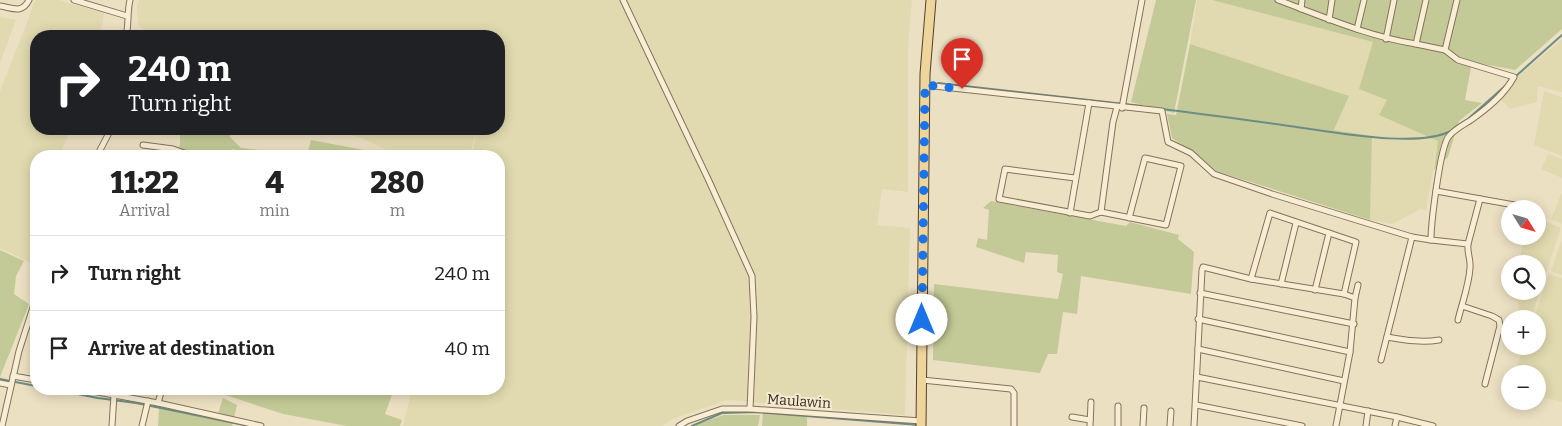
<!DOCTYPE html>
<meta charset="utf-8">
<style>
body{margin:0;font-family:Bitter,serif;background:#f2f2f2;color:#222;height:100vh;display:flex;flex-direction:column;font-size:19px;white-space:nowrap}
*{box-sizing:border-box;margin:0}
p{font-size:16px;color:#767676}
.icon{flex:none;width:28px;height:28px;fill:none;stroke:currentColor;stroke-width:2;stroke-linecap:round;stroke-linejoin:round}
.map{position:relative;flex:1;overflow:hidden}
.panel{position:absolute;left:30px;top:150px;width:475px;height:245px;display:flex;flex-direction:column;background:#fff;border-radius:20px;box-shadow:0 2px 12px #0003}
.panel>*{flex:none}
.guide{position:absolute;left:30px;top:30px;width:475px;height:105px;border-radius:20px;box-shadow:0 2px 12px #0003;background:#202124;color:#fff;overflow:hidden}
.needle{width:32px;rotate:127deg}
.fabs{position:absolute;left:1501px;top:200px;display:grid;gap:10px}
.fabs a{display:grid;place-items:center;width:45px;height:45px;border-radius:50%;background:#fff;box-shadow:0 2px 12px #0003;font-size:25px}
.pin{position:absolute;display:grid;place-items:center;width:42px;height:42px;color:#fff;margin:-51px -21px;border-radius:50% 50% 50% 0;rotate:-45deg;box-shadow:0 0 5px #0007}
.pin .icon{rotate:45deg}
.me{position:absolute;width:55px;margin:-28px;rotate:0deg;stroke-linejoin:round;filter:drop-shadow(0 0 4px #0008)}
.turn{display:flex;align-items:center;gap:18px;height:105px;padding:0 15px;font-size:22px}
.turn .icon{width:65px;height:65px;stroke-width:2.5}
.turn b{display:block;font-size:35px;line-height:42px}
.eta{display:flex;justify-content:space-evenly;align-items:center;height:85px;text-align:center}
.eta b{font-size:30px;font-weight:800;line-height:35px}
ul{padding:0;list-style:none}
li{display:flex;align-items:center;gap:15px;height:75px;padding:0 15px;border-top:1px solid #e0e0e0}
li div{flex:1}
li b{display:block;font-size:19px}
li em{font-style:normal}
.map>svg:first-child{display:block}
.farmland{fill:#e1dab0}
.green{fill:#c3ca97}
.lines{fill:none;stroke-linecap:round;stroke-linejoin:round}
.stream{stroke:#6c8d85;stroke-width:2}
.minor-casing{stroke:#85725a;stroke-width:7}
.primary-casing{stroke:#53402e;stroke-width:11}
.minor{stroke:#f7eed5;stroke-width:5}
.primary{stroke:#eed59b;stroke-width:9}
.route{stroke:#1a73e8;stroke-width:9;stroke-dasharray:0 16.2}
.labels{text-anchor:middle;stroke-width:4;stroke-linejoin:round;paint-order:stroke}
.street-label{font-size:14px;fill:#362a1e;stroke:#f4ead2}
</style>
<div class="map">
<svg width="1562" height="426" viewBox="0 0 1562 426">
<rect width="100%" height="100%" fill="#ece0c3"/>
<g class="farmland">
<polygon points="36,0 59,0 104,13 100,36 36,36 36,129 71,129 59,156 36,156 36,265 0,248 0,91 28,20 34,2"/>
<polygon points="139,0 912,0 908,46 908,192 882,189 877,225 910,228 905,415 727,400 672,419 663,426 403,426 412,389 499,389 499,156 472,156 477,129 499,129 499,36 165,36 151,35 138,25 137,6"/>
<polygon points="1197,0 1212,0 1373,42 1387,100 1380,115 1438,141 1426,211 1421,209 1392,224 1370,220 1372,137 1334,131 1349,96 1190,44"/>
<polygon points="0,17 16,20 0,63"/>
<polygon points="1562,39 1562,92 1538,86 1537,102 1510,109 1496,95"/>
<polygon points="1544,91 1562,97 1562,156 1534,145"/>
<polygon points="333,129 476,129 470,156 400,156 361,138"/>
<polygon points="1548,154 1562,159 1562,178 1541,169"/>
<polygon points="1562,192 1562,224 1551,219"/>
<polygon points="1538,218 1561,228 1532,315 1519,313 1518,302 1510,297 1511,291 1538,291 1538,264 1518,264 1525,236 1538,236"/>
<polygon points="1562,239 1562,275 1551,271"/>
<polygon points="1549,274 1562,278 1562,402 1538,396 1538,374 1514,374 1524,346 1538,346 1538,319 1534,319"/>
</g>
<g class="green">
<polygon points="1156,0 1196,0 1174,113 1131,102"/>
<polygon points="1212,0 1562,0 1562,29 1515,70 1472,62 1465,100 1482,103 1459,121 1448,157 1434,170 1438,141 1379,115 1387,100 1359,89 1373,42"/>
<polygon points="1190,44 1349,96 1334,130 1372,136 1370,220 1216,171 1172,138 1167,114 1176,115"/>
<polygon points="180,129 231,129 230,137 241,148 307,155 311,140 364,150 364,156 247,156 248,153 232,149 230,156 177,156 180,144"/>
<polygon points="991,201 1126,226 1130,222 1179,235 1178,239 1194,252 1191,294 1081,276 1077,314 1063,312 1057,354 1048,354 1040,373 933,360 934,284 1058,299 1063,274 1057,272 1058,255 1026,252 1024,263 976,247 978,238 987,240 989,210 983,208"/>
<polygon points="0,250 24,261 16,276 14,294 29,304 0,377"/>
<polygon points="207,389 394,389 385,414 402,420 400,426 347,426 283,414"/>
<polygon points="223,398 237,405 232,426 158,426 159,408 216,420"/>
<polygon points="763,411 807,416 807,426 762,426"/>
<polygon points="724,415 760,415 758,426 692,426"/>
</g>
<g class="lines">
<g class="stream">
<polyline points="1516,76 1562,35"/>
<polyline points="938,83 1142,106"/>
<path d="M1161,109C1204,114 1247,120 1289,126C1330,131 1415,149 1451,131"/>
<polyline points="1469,118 1505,86"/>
<polyline points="0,379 36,386"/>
<polyline points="52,389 98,398 136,403 249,426"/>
<polyline points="692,426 722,413 757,412 919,425"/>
</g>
<defs>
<g id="minor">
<polyline points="74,0 127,16"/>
<polyline points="623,0 709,181 752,276 754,317 750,409"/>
<path d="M1278,0C1324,17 1367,36 1416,44L1426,0"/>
<path d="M0,6C13,8 22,14 29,0"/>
<polyline points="1301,9 1302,0"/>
<polyline points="1329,20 1332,0"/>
<polyline points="1357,29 1364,0"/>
<path d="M126,36C129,25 127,12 130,0"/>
<polyline points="1386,39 1394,0"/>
<path d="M1416,44L1445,50L1458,60L1514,77C1504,95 1488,108 1471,120C1463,125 1455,129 1449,136C1440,146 1431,224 1431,240"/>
<polyline points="1445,50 1457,0"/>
<polyline points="925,85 1162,111 1168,142 1191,153 1214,174 1272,194 1412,237 1381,360"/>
<polyline points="1122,108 1142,0"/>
<polyline points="143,145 173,149 193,156"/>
<polyline points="97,156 111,129"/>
<polyline points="1075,178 1005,169 999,199 1090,216 1101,212 1166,225 1181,166 1145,158 1129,218"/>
<polyline points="1436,191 1520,206"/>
<polyline points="1101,212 1113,122 1117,107"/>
<polyline points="1070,213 1089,103"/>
<path d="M1412,237L1431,240L1468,244C1467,253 1471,260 1470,268C1469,285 1462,303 1458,320"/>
<polyline points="1468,244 1480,199"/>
<polyline points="1251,279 1270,213 1356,242 1344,294"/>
<polyline points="1281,284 1296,223"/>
<polyline points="1315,290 1329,233"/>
<polyline points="1200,293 1354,324"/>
<polyline points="1355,298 1358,285"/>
<polyline points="1462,306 1492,316 1499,320 1500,326 1485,384"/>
<polyline points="1198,319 1350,352"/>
<path d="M1387,337C1405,340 1421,343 1439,340"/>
<polyline points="1198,349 1344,381"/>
<polyline points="13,376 36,380"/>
<polyline points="1197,377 1397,417 1433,426"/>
<polyline points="922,380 1011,389 1014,393 1014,426"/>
<polyline points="0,383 10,385"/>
<polyline points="81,389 158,403 261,426"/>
<polyline points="158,403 162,389"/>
<polyline points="1196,405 1302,426"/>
<polyline points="1072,417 1090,420"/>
<polyline points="2,426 19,351 36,298"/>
<polyline points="112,426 114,395"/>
<polyline points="142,426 148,401"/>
<polyline points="679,426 687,421 722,409 750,409 921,421"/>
<polyline points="1090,426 1091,402"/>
<polyline points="1118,426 1118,406"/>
<polyline points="1143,426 1144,408"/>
<polyline points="1170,426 1171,411"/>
<polyline points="1194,426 1202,270 1203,267 1251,279 1344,294 1355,298 1350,352 1336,426"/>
<polyline points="1366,426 1368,411"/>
<polyline points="1395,426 1397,417"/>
</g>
<polyline id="primary" points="921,426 925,74 931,0"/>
</defs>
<use href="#minor" class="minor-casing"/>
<use href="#primary" class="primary-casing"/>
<use href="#minor" class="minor"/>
<use href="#primary" class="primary"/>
</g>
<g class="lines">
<polyline class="route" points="922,320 925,85 962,89"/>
</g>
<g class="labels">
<g class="street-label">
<text transform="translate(799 401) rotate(4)" y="5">Maulawin</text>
</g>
</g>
</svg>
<div class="fabs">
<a><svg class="needle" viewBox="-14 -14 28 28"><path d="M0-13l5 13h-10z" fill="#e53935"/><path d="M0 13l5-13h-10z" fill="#767676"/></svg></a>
<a><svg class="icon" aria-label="search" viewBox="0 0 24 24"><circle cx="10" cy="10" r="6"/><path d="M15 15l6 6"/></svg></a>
<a>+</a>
<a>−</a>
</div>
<div class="pin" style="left:962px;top:89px;background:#d93025"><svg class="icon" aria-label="arrive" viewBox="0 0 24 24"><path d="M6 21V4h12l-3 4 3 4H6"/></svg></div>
<svg class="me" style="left:922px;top:320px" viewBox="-20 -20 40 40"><circle r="19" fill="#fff"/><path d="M0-13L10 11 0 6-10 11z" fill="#1a73e8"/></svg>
<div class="guide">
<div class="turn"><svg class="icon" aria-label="right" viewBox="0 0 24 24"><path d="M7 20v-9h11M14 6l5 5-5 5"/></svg><div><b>240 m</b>Turn right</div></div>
</div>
<section class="panel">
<div class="eta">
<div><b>11:22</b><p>Arrival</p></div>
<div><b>4</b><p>min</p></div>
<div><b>280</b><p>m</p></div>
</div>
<ul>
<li><svg class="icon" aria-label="right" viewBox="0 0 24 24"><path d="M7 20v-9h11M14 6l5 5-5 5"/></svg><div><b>Turn right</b></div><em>240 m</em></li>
<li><svg class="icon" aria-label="arrive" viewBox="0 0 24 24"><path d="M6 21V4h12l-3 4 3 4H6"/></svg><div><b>Arrive at destination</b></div><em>40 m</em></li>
</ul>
</section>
</div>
